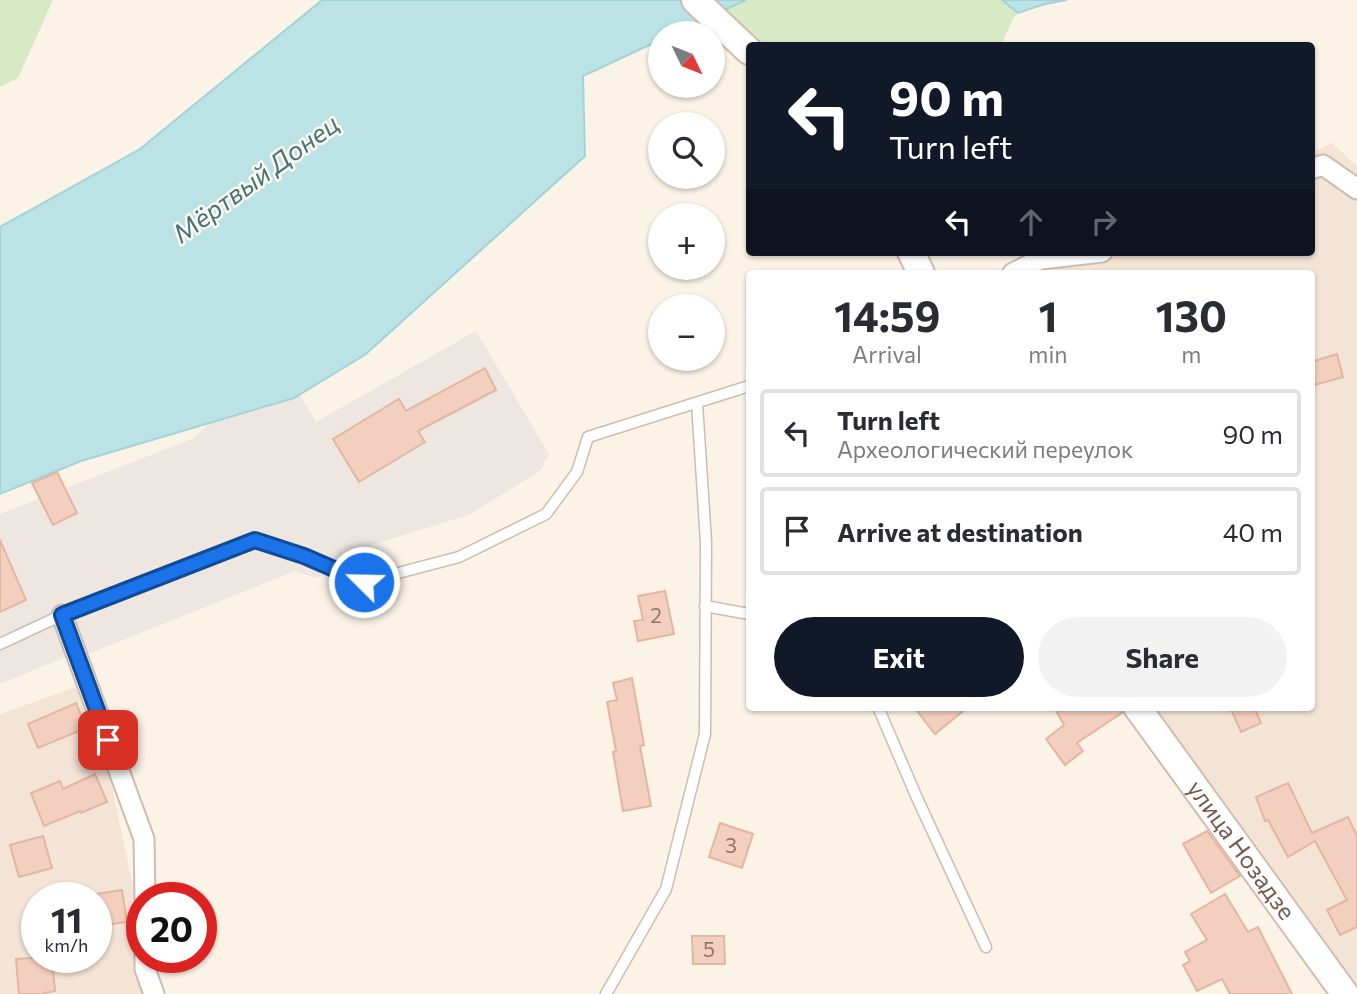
<!DOCTYPE html>
<meta charset="utf-8">
<style>
body{margin:0;font-family:Commissioner,sans-serif;background:#f2f2f3;color:#2b2b33;height:100vh;display:flex;flex-direction:column;font-size:26px;white-space:nowrap}
*{box-sizing:border-box;margin:0}
p{font-size:23px;color:#7c7c81}
.icon{flex:none;width:38px;height:38px;fill:none;stroke:currentColor;stroke-width:2;stroke-linecap:round;stroke-linejoin:round}
.map{position:relative;flex:1;overflow:hidden}
.drawer{position:absolute;left:746px;top:270px;width:569px;height:441px;display:flex;flex-direction:column;background:#fff;border-radius:7px;box-shadow:0 2px 5px #0004}
.drawer>*{flex:none}
.top-card{position:absolute;left:746px;top:42px;width:569px;height:214px;border-radius:7px;box-shadow:0 2px 5px #0004;background:#111827;color:#fff;overflow:hidden}
.needle{width:46px;rotate:133deg}
.tools{position:absolute;left:648px;top:21px;display:grid;gap:14px}
.tools a{display:grid;place-items:center;width:77px;height:77px;border-radius:50%;background:#fff;box-shadow:0 2px 5px #0004;font-size:35px}
.speed{position:absolute;left:21px;top:882px;display:flex;gap:14px;font-size:35px;font-weight:700;text-align:center}
.speed>*{display:grid;place-content:center;width:91px;height:91px;border-radius:50%;background:#fff;box-shadow:0 2px 5px #0004;line-height:1}
.speed small{font-size:18px;font-weight:400}
.speed .limit{border:10px solid #d22;background:#fff;color:#111}
.pin{position:absolute;display:grid;place-items:center;width:60px;height:60px;color:#fff;margin:-30px;border-radius:14px;box-shadow:0 4px 10px #0006}
.me{position:absolute;width:77px;margin:-38px;rotate:293deg;stroke-linejoin:round;filter:drop-shadow(0 0 5px #0008)}
.turn{display:flex;align-items:center;gap:24px;height:147px;padding:0 28px;font-size:32px}
.turn .icon{width:91px;height:91px;stroke-width:2.5}
.turn b{display:block;font-size:49px;line-height:60px}
.lanes{display:flex;align-items:center;height:66px;padding:0 28px;background:#0003;justify-content:center;gap:35px;direction:ltr}
.lanes .off{opacity:.35}
.eta{display:flex;justify-content:space-evenly;align-items:center;height:119px;text-align:center}
.eta b{font-size:42px;font-weight:700;line-height:49px}
.cta{display:flex;gap:14px;margin-top:auto;padding:14px 28px}
.cta a{flex:1;height:80px;border-radius:42px;background:#111827;color:#fff;font-size:28px;font-weight:700;line-height:80px;text-align:center}
.cta a+a{background:#f2f2f3;color:#2b2b33}
ul{padding:0;list-style:none}
li{display:flex;align-items:center;gap:21px;height:88px;margin:0 14px 10px;padding:0 14px;border:4px solid #e1e1e2;border-radius:7px}
li div{flex:1}
li b{display:block;font-size:26px}
li em{font-style:normal}
.map>svg:first-child{display:block}
.residential{fill:#f4e4d5;fill-rule:evenodd}
.industrial{fill:#ede6e1}
.green{fill:#d7eac5}
.water{fill:#bbe3e6;stroke:#a1d3d8;stroke-width:2}
.building{fill:#f2cfbf;stroke:#e4b59f;stroke-width:2}
.lines{fill:none;stroke-linecap:round;stroke-linejoin:round}
.lane-casing{stroke:#d0bcaf;stroke-width:13}
.street-casing{stroke:#d0bcaf;stroke-width:23}
.secondary-casing{stroke:#d3bbad;stroke-width:30}
.lane{stroke:#fff;stroke-width:10}
.street{stroke:#fff;stroke-width:19}
.secondary{stroke:#fff;stroke-width:26}
.route-casing{stroke:#114b97;stroke-width:18}
.route{stroke:#1a73e8;stroke-width:12}
.labels{text-anchor:middle;stroke-width:5;stroke-linejoin:round;paint-order:stroke}
.number-label{font-size:21px;fill:#957568}
.street-label{font-size:24px;fill:#76574b;stroke:#fff7ee}
.water-label{font-size:26px;font-style:italic;fill:#3f767c;stroke:#fff7ee}
</style>
<div class="map">
<svg width="1357" height="994" viewBox="0 0 1357 994">
<rect width="100%" height="100%" fill="#fcf3e7"/>
<g class="residential">
<polygon points="1332,143 1357,166 1357,994 1325,955 1156,707 1311,707 1311,273 1045,273 1091,252 1311,252 1311,153"/>
<path d="M90,682L142,929V957L155,994H0V714ZM37,898H96V957H37Z"/>
</g>
<polygon class="industrial" points="476,331 549,454 541,470 469,515 371,545 374,560 315,578 295,571 88,654 68,656 0,684 0,514 194,438 248,382 283,368 316,422"/>
<g class="green">
<polygon points="0,0 53,0 18,78 0,87"/>
<polygon points="745,0 1002,0 1018,13 1013,19 1001,45 749,46 712,15"/>
</g>
<g class="water">
<polygon points="322,0 746,0 674,33 660,33 660,40 583,76 585,156 366,354 294,398 81,461 0,494 0,227 140,149"/>
<polygon points="1002,0 1067,0 1045,4 1018,13"/>
</g>
<g class="building">
<polygon points="1337,354 1343,377 1311,386 1311,362"/>
<polygon points="485,368 496,390 418,431 425,442 359,482 333,439 399,399 406,411"/>
<polygon points="57,472 77,513 53,525 32,483"/>
<polygon points="0,540 26,600 0,612"/>
<polygon points="665,591 674,634 638,641 634,621 643,620 638,596"/>
<polygon points="632,678 644,745 640,746 651,806 623,811 613,752 616,751 607,702 617,700 613,683"/>
<polygon points="76,703 86,728 38,748 28,724"/>
<polygon points="914,707 968,707 935,734"/>
<polygon points="1054,707 1122,707 1123,712 1077,743 1083,751 1065,765 1046,739 1064,725"/>
<polygon points="1230,707 1254,707 1261,723 1241,732"/>
<polygon points="95,774 107,802 81,813 80,811 44,826 31,793 60,781 63,789"/>
<polygon points="1288,783 1312,833 1348,817 1357,836 1357,927 1340,935 1327,910 1347,900 1315,841 1288,857 1268,820 1265,821 1256,797"/>
<polygon points="720,823 753,834 742,868 709,857"/>
<polygon points="1207,831 1240,876 1211,893 1183,844"/>
<polygon points="43,836 52,868 19,877 10,845"/>
<polygon points="122,890 127,922 96,926 96,894"/>
<polygon points="1225,894 1248,932 1258,927 1292,994 1230,994 1222,979 1197,991 1183,965 1190,961 1185,952 1207,940 1191,914"/>
<polygon points="692,936 724,936 725,964 693,964"/>
<polygon points="52,957 55,991 44,993 44,994 19,994 16,959"/>
</g>
<g class="lines">
<defs>
<g id="lane">
<polyline points="705,606 749,614"/>
<polyline points="0,644 62,615 255,540 304,556 364,582 459,557 546,514 577,472 588,437 749,386"/>
<polyline points="878,707 917,798 986,947"/>
<polyline points="606,994 666,889 705,734 706,542 697,403"/>
</g>
<g id="street">
<polyline points="1311,169 1323,165 1357,189"/>
<polyline points="1013,273 1041,259 1102,252"/>
<polyline points="62,615 144,839 145,898"/>
<polyline points="145,957 145,969 154,994"/>
</g>
<g id="secondary">
<polyline points="695,0 749,51"/>
<polyline points="911,252 921,273"/>
<path id="s1" d="M1137,707L1345,994"/>
</g>
</defs>
<use href="#lane" class="lane-casing"/>
<use href="#street" class="street-casing"/>
<use href="#secondary" class="secondary-casing"/>
<use href="#lane" class="lane"/>
<use href="#street" class="street"/>
<use href="#secondary" class="secondary"/>
</g>
<g class="lines">
<defs>
<polyline id="route" points="108,740 62,615 255,540 304,556 364,582"/>
</defs>
<use href="#route" class="route-casing"/>
<use href="#route" class="route"/>
</g>
<g class="labels">
<g class="number-label">
<text x="656" y="623">2</text>
<text x="731" y="853">3</text>
<text x="709" y="957">5</text>
</g>
<g class="street-label">
<text dy="8" stroke="none"><textPath href="#s1" startOffset="177">улица Нозадзе</textPath></text>
</g>
<g class="water-label">
<text transform="translate(256 179) rotate(-36)" y="9">Мёртвый Донец</text>
</g>
</g>
</svg>
<div class="tools">
<a><svg class="needle" viewBox="-14 -14 28 28"><path d="M0-13l5 13h-10z" fill="#e53935"/><path d="M0 13l5-13h-10z" fill="#7c7c81"/></svg></a>
<a><svg class="icon" aria-label="search" viewBox="0 0 24 24"><circle cx="10" cy="10" r="6"/><path d="M15 15l6 6"/></svg></a>
<a>+</a>
<a>−</a>
</div>
<div class="speed"><div>11<small>km/h</small></div><div class="limit">20</div></div>
<div class="pin" style="left:108px;top:740px;background:#d93025"><svg class="icon" aria-label="arrive" viewBox="0 0 24 24"><path d="M6 21V4h12l-3 4 3 4H6"/></svg></div>
<svg class="me" style="left:364px;top:582px" viewBox="-20 -20 40 40"><circle r="17" fill="#1a73e8" stroke="#fff" stroke-width="3"/><path d="M0-11L8 9 0 5-8 9z" fill="#fff"/></svg>
<div class="top-card">
<div class="turn"><svg class="icon" aria-label="left" viewBox="0 0 24 24"><path d="M17 20v-9H6M10 6l-5 5 5 5"/></svg><div><b>90 m</b>Turn left</div></div>
<div class="lanes"><svg class="icon" aria-label="left" viewBox="0 0 24 24"><path d="M17 20v-9H6M10 6l-5 5 5 5"/></svg><svg class="icon off" aria-label="ahead" viewBox="0 0 24 24"><path d="M12 20V5M6 11l6-6 6 6"/></svg><svg class="icon off" aria-label="right" viewBox="0 0 24 24"><path d="M7 20v-9h11M14 6l5 5-5 5"/></svg></div>
</div>
<section class="drawer">
<div class="eta">
<div><b>14:59</b><p>Arrival</p></div>
<div><b>1</b><p>min</p></div>
<div><b>130</b><p>m</p></div>
</div>
<ul>
<li><svg class="icon" aria-label="left" viewBox="0 0 24 24"><path d="M17 20v-9H6M10 6l-5 5 5 5"/></svg><div><b>Turn left</b><p>Археологический переулок</p></div><em>90 m</em></li>
<li><svg class="icon" aria-label="arrive" viewBox="0 0 24 24"><path d="M6 21V4h12l-3 4 3 4H6"/></svg><div><b>Arrive at destination</b></div><em>40 m</em></li>
</ul>
<div class="cta"><a>Exit</a><a>Share</a></div>
</section>
</div>
